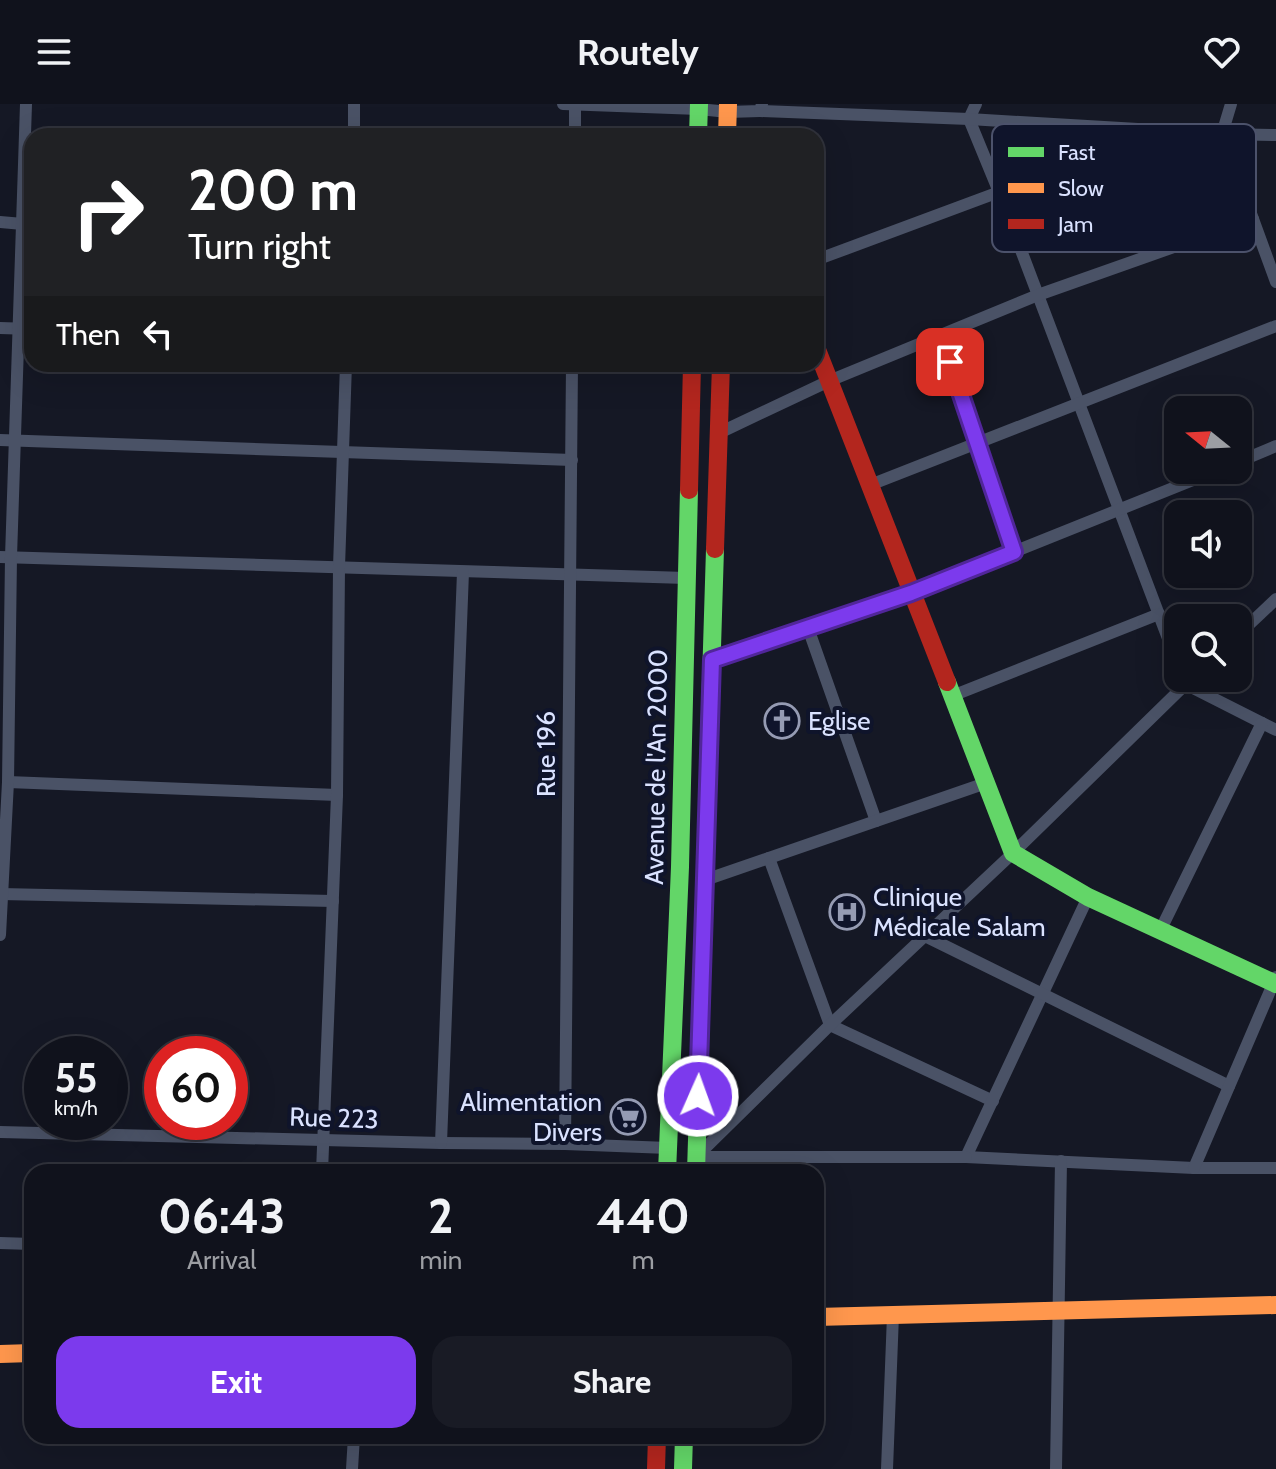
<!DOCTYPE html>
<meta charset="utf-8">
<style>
body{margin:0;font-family:Cabin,sans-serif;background:#191b25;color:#f1f3f6;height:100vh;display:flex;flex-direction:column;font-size:30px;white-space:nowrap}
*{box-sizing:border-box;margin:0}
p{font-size:26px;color:#9c9ea3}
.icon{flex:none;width:44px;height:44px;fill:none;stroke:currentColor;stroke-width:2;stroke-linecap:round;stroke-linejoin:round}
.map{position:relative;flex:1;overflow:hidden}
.side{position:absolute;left:24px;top:1060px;width:800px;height:280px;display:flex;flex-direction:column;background:#10121c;border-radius:24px;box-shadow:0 8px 32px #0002,0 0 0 2px #30323b}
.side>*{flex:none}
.top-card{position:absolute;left:24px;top:24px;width:800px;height:244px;border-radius:24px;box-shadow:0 8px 32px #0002,0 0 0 2px #30323b;background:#202124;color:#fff;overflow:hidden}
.needle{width:52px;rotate:288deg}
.tools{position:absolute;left:1164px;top:292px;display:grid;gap:16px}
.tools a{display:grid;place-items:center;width:88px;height:88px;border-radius:16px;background:#10121c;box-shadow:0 8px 32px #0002,0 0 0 2px #30323b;font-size:40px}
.speed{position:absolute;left:24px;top:932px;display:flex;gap:16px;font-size:40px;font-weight:700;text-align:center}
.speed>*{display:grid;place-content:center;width:104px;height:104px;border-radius:50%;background:#10121c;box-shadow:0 8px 32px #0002,0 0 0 2px #30323b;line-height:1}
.speed small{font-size:20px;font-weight:400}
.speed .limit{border:12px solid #d22;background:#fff;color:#111}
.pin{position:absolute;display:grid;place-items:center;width:68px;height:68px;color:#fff;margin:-34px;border-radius:16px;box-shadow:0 4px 12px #0006}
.me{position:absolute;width:88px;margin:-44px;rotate:2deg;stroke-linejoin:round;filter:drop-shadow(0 0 6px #0008)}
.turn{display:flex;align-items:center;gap:28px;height:168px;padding:0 32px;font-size:36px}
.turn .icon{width:104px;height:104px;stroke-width:2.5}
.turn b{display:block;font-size:56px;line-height:68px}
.then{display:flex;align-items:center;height:76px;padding:0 32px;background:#0003;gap:16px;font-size:30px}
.eta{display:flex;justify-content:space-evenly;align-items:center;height:136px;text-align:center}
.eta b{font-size:48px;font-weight:700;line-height:56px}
.primary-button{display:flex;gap:16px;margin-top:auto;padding:16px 32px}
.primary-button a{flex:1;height:92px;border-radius:24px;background:#7c3aed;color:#fff;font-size:32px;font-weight:700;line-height:92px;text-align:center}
.primary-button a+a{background:#191b25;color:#f1f3f6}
header{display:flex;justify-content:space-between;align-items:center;height:104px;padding:0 32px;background:#10121c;font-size:36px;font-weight:700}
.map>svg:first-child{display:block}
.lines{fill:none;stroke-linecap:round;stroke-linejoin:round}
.street{stroke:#4a5266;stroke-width:12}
.fast{stroke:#63d668;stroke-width:18}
.slow{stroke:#ff974d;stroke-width:18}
.jam{stroke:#b3261e;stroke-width:18}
.route-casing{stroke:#51269a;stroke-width:20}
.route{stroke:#7c3aed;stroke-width:14}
.labels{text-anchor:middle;stroke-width:8;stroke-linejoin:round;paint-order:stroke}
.poi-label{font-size:26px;fill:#dae2ff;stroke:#0f142b;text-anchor:start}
.street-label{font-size:26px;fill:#dae2ff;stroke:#0f142b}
.key{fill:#0f142b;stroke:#4c526b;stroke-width:2}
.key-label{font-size:22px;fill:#dae2ff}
</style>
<header><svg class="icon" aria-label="menu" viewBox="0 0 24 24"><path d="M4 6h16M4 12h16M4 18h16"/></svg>Routely<svg class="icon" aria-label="heart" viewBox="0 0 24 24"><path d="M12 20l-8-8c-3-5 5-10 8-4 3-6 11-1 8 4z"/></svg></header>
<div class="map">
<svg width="1276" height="1365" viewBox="0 0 1276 1365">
<rect width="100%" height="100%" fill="#151825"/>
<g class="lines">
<g class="street">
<polyline points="354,0 354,32"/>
<polyline points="563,0 699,5 728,8 760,7 762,0"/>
<polyline points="976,0 969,15 999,88 1178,561"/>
<polyline points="1231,0 1222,30 1276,178"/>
<polyline points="760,7 969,15 1222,30 1276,31"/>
<polyline points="575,32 575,0"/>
<polyline points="0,118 23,120"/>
<polyline points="816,156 999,88"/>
<polyline points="0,224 32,225"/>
<polyline points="941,231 1014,448"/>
<polyline points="719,329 829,277 1038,191 1253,115"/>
<polyline points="0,336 572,356"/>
<polyline points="1238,358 1276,342"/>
<polyline points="870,381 1276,222"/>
<polyline points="0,453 686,474"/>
<polyline points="808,524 876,717"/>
<polyline points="1238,531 1276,495"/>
<polyline points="712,556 911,489 1218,366"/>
<polyline points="1183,574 1185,580 1276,626"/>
<polyline points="952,592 1159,510"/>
<polyline points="8,678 337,691"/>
<polyline points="769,754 830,921 993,997"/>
<polyline points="705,776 986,679"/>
<polyline points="1,790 333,797"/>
<polyline points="1088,793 966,1053 1194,1064 1276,1064"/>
<polyline points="1160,827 1262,619"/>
<polyline points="0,831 8,678 11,453 26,0"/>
<polyline points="925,832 1229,982"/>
<polyline points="0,1028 441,1039 565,1040 668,1044"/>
<polyline points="441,1039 463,468"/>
<polyline points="565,1040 572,260"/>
<polyline points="696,1053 830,921 1013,749 1192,574"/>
<polyline points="696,1053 966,1053"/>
<polyline points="1194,1064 1276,873"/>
<polyline points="322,1068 337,691 339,463 346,260"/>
<polyline points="0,1139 32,1140"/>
<polyline points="352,1365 354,1332"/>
<polyline points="887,1365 893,1211"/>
<polyline points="1056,1365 1061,1057"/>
</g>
<g class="fast">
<polyline points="698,32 699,0"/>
<polyline points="947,578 1013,749 1088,793 1276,880"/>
<polyline points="667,1068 680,763 689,386"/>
<polyline points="696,1068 715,445"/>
<polyline points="683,1365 684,1332"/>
</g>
<g class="slow">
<polyline points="727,32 728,0"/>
<polyline points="816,1213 1276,1201"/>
<polyline points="0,1250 32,1249"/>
</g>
<g class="jam">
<polyline points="816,243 947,578"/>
<polyline points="689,386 692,260"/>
<polyline points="715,445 721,260"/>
<polyline points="656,1365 657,1332"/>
</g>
</g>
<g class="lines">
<defs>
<polyline id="route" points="698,992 712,556 911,489 1014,448 950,258"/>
</defs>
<use href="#route" class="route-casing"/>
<use href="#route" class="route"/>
</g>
<defs>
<symbol id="church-ring" viewBox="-11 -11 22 22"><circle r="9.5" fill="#0f142b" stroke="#959bb3" stroke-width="1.5"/><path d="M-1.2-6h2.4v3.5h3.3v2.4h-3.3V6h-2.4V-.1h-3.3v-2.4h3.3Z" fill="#959bb3"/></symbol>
<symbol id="hospital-ring" viewBox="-11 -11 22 22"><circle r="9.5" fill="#0f142b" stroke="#959bb3" stroke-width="1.5"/><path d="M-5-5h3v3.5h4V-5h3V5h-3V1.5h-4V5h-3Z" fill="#959bb3"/></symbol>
<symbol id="supermarket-ring" viewBox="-11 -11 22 22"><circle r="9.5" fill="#0f142b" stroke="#959bb3" stroke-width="1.5"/><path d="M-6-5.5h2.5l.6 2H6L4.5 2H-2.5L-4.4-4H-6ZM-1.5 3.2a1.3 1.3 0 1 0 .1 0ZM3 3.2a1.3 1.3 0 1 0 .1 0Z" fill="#959bb3"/></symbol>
</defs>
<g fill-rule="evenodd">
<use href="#church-ring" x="762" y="597" width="40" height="40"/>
<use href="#hospital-ring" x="827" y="788" width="40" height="40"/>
<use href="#supermarket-ring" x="608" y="993" width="40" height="40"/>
</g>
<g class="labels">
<g class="poi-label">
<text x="808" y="626">Eglise</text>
<text x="873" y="802">Clinique<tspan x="873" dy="30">Médicale Salam</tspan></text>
<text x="602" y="1007" text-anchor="end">Alimentation<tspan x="602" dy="30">Divers</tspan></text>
</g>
<g class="street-label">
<text transform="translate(546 650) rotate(-90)" y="9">Rue 196</text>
<text transform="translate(656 663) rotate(-89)" y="9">Avenue de l'An 2000</text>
<text transform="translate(334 1014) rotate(2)" y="9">Rue 223</text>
</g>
</g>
<rect x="992" y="20" width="264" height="128" rx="12" class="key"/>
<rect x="1008" y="43" width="36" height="10" fill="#63d668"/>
<rect x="1008" y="79" width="36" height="10" fill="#ff974d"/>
<rect x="1008" y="115" width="36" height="10" fill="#b3261e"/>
<g class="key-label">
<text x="1058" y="56">Fast</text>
<text x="1058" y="92">Slow</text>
<text x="1058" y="128">Jam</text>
</g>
</svg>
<div class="tools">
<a><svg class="needle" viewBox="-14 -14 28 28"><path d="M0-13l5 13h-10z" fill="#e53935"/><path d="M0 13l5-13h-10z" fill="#9c9ea3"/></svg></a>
<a><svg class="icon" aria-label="sound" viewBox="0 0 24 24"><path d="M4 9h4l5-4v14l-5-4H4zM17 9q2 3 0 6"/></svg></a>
<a><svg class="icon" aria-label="search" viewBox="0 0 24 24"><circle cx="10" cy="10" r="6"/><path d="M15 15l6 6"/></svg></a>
</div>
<div class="speed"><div>55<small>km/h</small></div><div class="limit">60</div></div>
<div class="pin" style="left:950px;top:258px;background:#d93025"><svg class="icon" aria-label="arrive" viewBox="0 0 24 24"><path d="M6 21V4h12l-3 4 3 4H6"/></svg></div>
<svg class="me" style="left:698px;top:992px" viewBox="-20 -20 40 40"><circle r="17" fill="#7c3aed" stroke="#fff" stroke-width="3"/><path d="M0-11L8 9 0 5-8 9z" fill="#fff"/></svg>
<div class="top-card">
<div class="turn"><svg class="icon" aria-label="right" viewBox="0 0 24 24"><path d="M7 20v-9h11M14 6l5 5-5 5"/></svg><div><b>200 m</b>Turn right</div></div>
<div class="then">Then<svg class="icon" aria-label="left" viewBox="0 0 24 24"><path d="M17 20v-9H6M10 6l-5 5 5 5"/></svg></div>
</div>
<section class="side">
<div class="eta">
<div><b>06:43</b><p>Arrival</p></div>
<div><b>2</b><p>min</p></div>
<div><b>440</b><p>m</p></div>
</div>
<div class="primary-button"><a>Exit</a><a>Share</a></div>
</section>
</div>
